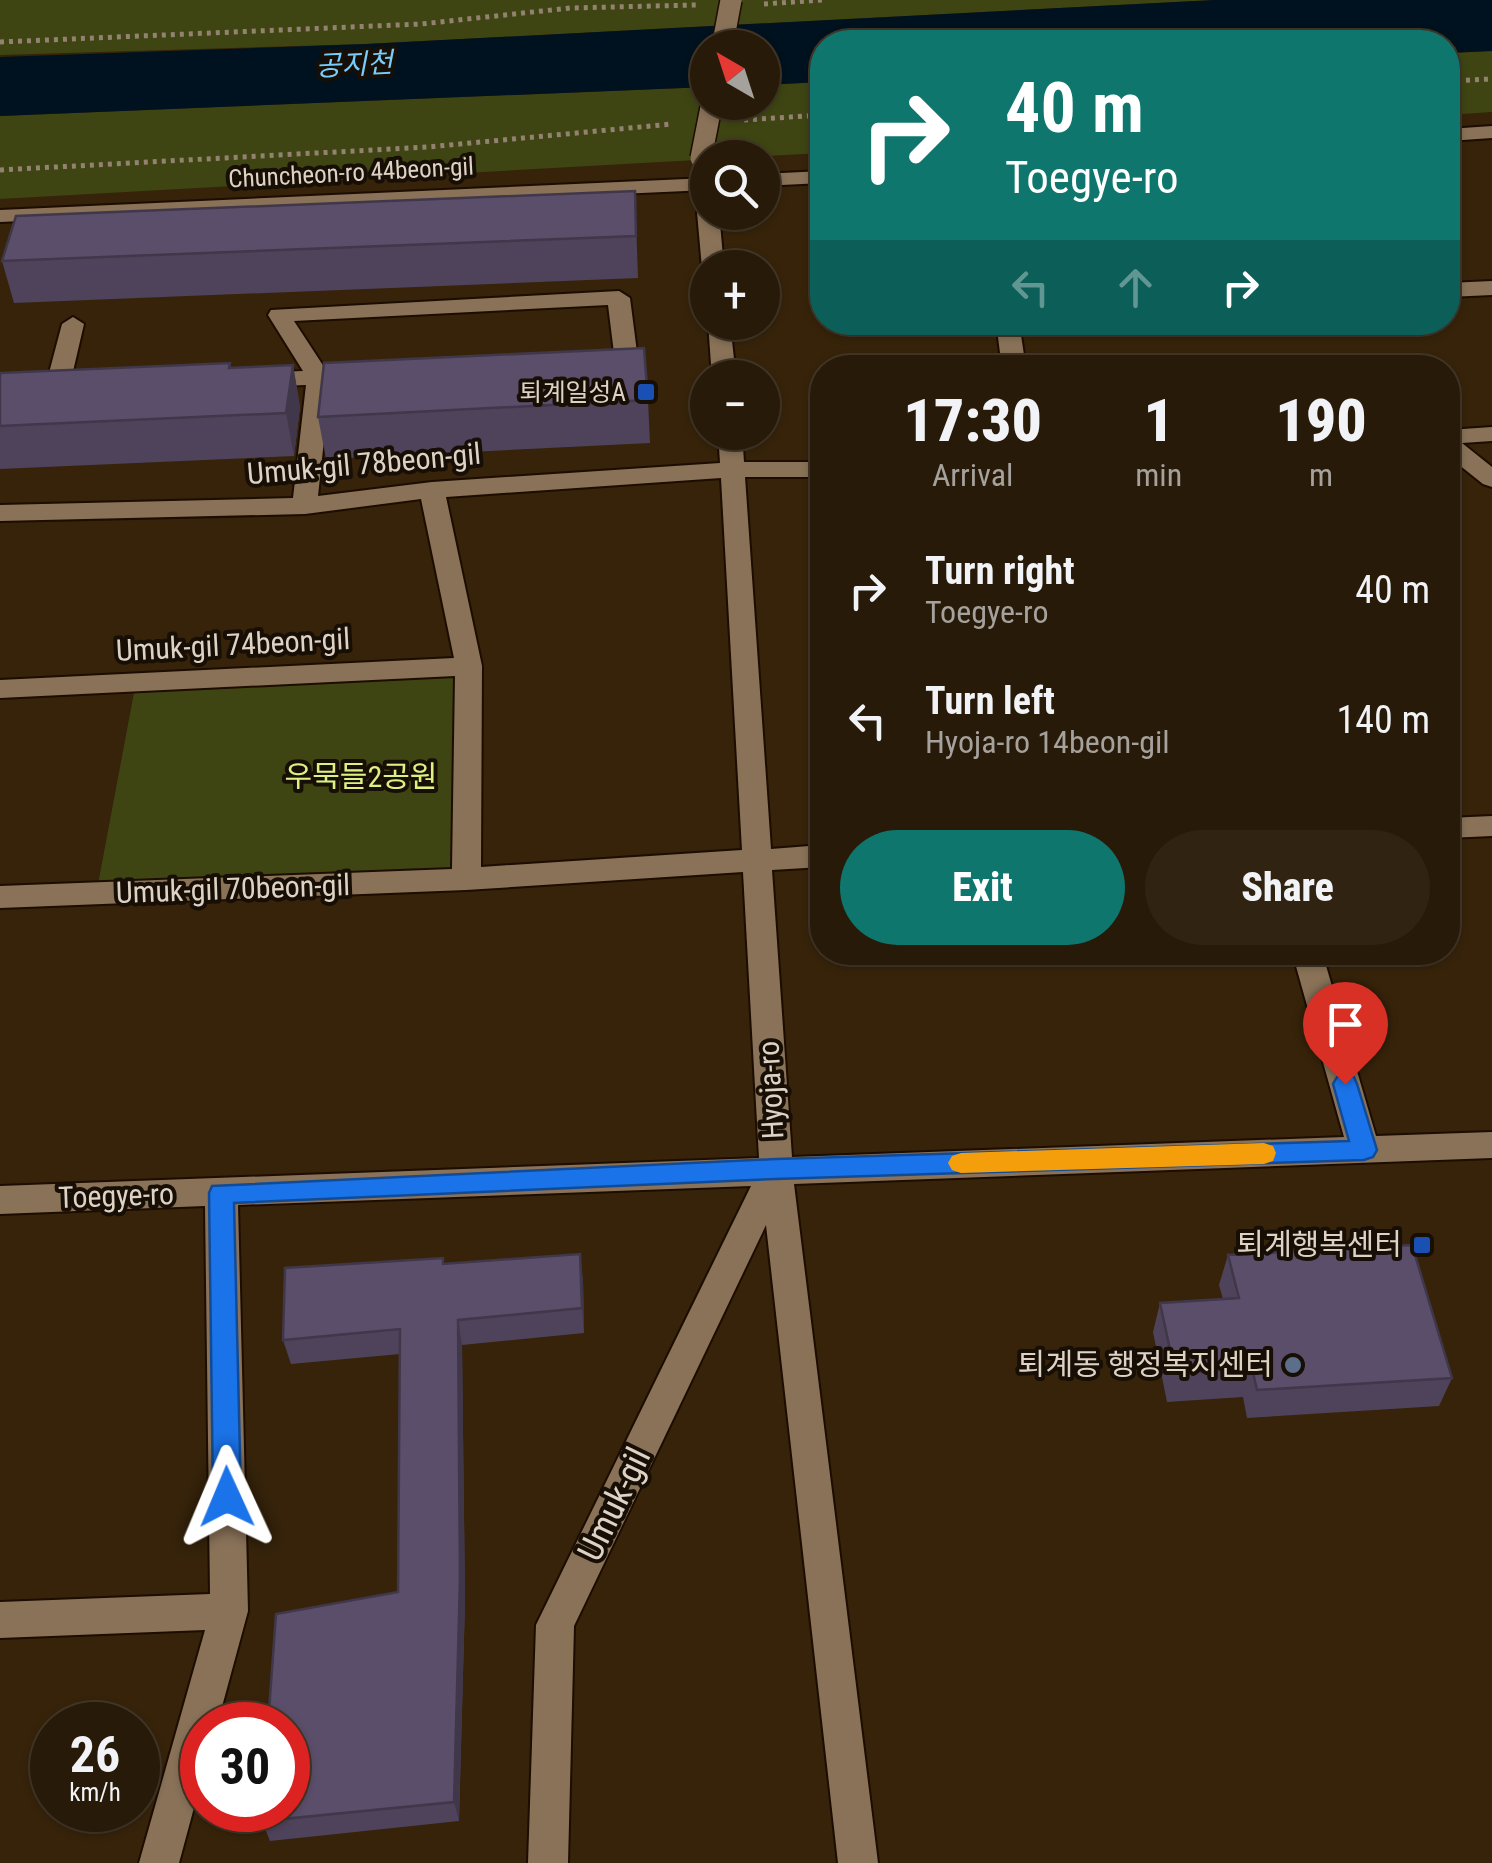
<!DOCTYPE html>
<meta charset="utf-8">
<style>
body{margin:0;font-family:"Roboto Condensed","Noto Sans KR",sans-serif;background:#302312;color:#f1f3f6;height:100vh;display:flex;flex-direction:column;font-size:38px;white-space:nowrap}
*{box-sizing:border-box;margin:0}
p{font-size:32px;color:#a5a19c}
.icon{flex:none;width:55px;height:55px;fill:none;stroke:currentColor;stroke-width:2;stroke-linecap:round;stroke-linejoin:round}
.map{position:relative;flex:1;overflow:hidden}
.side{position:absolute;left:810px;top:355px;width:650px;height:610px;display:flex;flex-direction:column;background:#281a08;border-radius:40px;box-shadow:0 2px 8px #0004,0 0 0 2px #443829}
.side>*{flex:none}
.top-card{position:absolute;left:810px;top:30px;width:650px;height:305px;border-radius:40px;box-shadow:0 2px 8px #0004,0 0 0 2px #443829;background:#0f766e;color:#fff;overflow:hidden}
.needle{width:65px;rotate:321deg}
.buttons{position:absolute;left:690px;top:30px;display:grid;gap:20px}
.buttons a{display:grid;place-items:center;width:90px;height:90px;border-radius:50%;background:#281a08;box-shadow:0 2px 8px #0004,0 0 0 2px #443829;font-size:50px}
.speed{position:absolute;left:30px;top:1702px;display:flex;gap:20px;font-size:50px;font-weight:700;text-align:center}
.speed>*{display:grid;place-content:center;width:130px;height:130px;border-radius:50%;background:#281a08;box-shadow:0 2px 8px #0004,0 0 0 2px #443829;line-height:1}
.speed small{font-size:25px;font-weight:400}
.speed .limit{border:15px solid #d22;background:#fff;color:#111}
.pin{position:absolute;display:grid;place-items:center;width:85px;height:85px;color:#fff;margin:-102px -42px;border-radius:50% 50% 50% 0;rotate:-45deg;box-shadow:0 0 10px #0007}
.pin .icon{rotate:45deg}
.me{position:absolute;width:110px;margin:-55px;rotate:359deg;stroke-linejoin:round;filter:drop-shadow(0 0 8px #0008)}
.turn{display:flex;align-items:center;gap:35px;height:210px;padding:0 30px;font-size:45px}
.turn .icon{width:130px;height:130px;stroke-width:2.5}
.turn b{display:block;font-size:70px;line-height:85px}
.lanes{display:flex;align-items:center;height:95px;padding:0 30px;background:#0003;justify-content:center;gap:50px;direction:ltr}
.lanes .off{opacity:.35}
.eta{display:flex;justify-content:space-evenly;align-items:center;height:170px;text-align:center}
.eta b{font-size:60px;font-weight:800;line-height:70px}
.action{display:flex;gap:20px;margin-top:auto;padding:20px 30px}
.action a{flex:1;height:115px;border-radius:60px;background:#0f766e;color:#fff;font-size:40px;font-weight:800;line-height:115px;text-align:center}
.action a+a{background:#302312;color:#f1f3f6}
ul{padding:0;list-style:none}
li{display:flex;align-items:center;gap:30px;height:130px;padding:0 30px}
li div{flex:1}
li b{display:block;font-size:38px}
li em{font-style:normal}
.map>svg:first-child{display:block}
.green{fill:#3e4513}
.water{fill:#00121f}
.lines{fill:none;stroke-linecap:round;stroke-linejoin:round}
.minor-casing{stroke:#1d0c00;stroke-width:4}
.path{stroke:#92826f;stroke-width:5;stroke-dasharray:4 5;stroke-linecap:butt}
.minor{fill:#897258;fill-rule:evenodd}
.minor-bridge-casing{stroke:#1d0c00;stroke-width:24;stroke-linecap:butt}
.minor-bridge{stroke:#897258;stroke-width:21}
.wall{fill:#4e435b}
.shaded-wall{fill:#40374a}
.building{fill:#5b4e6a;stroke:#40374a;stroke-width:2.5}
.route{fill:#1a73e8;stroke:#114b97;stroke-width:2.5}
.slow{fill:#f59e0b}
.transit-dot{fill:#1a4fb4;stroke:#170f05;stroke-width:4}
.service-dot{fill:#5c6f8a;stroke:#170f05;stroke-width:4}
.labels{text-anchor:middle;stroke-width:8;stroke-linejoin:round;paint-order:stroke}
.far-street-label{font-size:25px;fill:#ded2c4;stroke:#170f05}
.far-poi-label{font-size:25px;fill:#ded2c4;stroke:#170f05;text-anchor:end}
.far-water-label{font-size:28px;font-style:italic;fill:#75cefe;stroke:#170f05}
.street-label{font-size:30px;fill:#ded2c4;stroke:#170f05}
.park-label{font-size:30px;fill:#ddf082;stroke:#170f05}
.poi-label{font-size:30px;fill:#ded2c4;stroke:#170f05;text-anchor:end}
.near-street-label{font-size:35px;fill:#ded2c4;stroke:#170f05}
</style>
<div class="map">
<svg width="1492" height="1863" viewBox="0 0 1492 1863">
<rect width="100%" height="100%" fill="#36230a"/>
<g class="green">
<polygon points="0,0 1215,0 366,44 0,55"/>
<polygon points="1492,51 1492,112 1448,115 1448,53"/>
<polygon points="822,82 822,153 0,199 0,116 707,87 708,102 762,102 763,85"/>
<polygon points="469,666 466,879 96,895 136,682"/>
</g>
<polygon class="water" points="1215,0 1492,0 1492,51 1448,53 1448,42 822,42 822,82 763,85 762,48 708,48 707,87 0,116 0,57 366,44"/>
<g class="lines">
<defs>
<g id="minor">
<polygon points="1492,126 1492,138 1448,141 1448,129"/>
<polygon points="822,171 822,183 762,186 762,174"/>
<polygon points="708,178 708,190 0,222 0,210"/>
<polygon points="708,206 708,212 719,212 724,268 708,268 708,273 702,268 697,212"/>
<polygon points="1492,281 1492,295 1448,297 1448,283"/>
<path d="M619,291L630,298L638,360C626,371 595,372 583,361L587,356L614,353L608,305L294,321L326,370L364,368L376,375L364,382L330,384L318,496L432,482L720,463L718,432H742L744,462H822V477H745L771,849L822,845V867L772,870L792,1157L1344,1137L1292,952H1322L1376,1136L1492,1132V1158L794,1184L878,1863H838L766,1225L574,1626L568,1863H528L536,1625L751,1186L238,1205L248,1611L217,1725H202V1778L179,1863H139L205,1630L0,1638V1602L210,1594L205,1206L0,1214V1186L759,1158L743,872L466,890L0,908V886L452,869L455,676L0,698V680L454,658L421,499L305,514L0,521V505L293,498L306,385L255,387L243,380L255,373L303,371L268,315L271,310ZM721,478L742,850L481,867L482,666L446,497Z"/>
<polygon points="73,317 84,324 71,380 88,382 92,387 80,394 49,393 45,388 62,324"/>
<polygon points="708,322 730,322 736,378 712,378"/>
<polygon points="996,322 1019,322 1026,368 1002,368"/>
<polygon points="1492,427 1492,441 1462,443 1492,467 1492,487 1483,484 1448,456 1448,430"/>
<polygon points="1492,816 1492,836 1448,838 1448,818"/>
</g>
</defs>
<use href="#minor" class="minor-casing"/>
<g class="path">
<polyline points="764,4 822,0"/>
<polyline points="0,42 421,24 570,8 696,5"/>
<polyline points="1448,81 1492,79"/>
<polyline points="744,120 822,115"/>
<polyline points="0,170 428,147 672,124"/>
</g>
<use href="#minor" class="minor"/>
<defs>
<g id="minor-bridge">
<polyline points="722,48 731,0"/>
<polyline points="701,158 712,102"/>
</g>
</defs>
<use href="#minor-bridge" class="minor-bridge-casing"/>
<use href="#minor-bridge" class="minor-bridge"/>
</g>
<g class="wall">
<polygon points="635,191 638,278 14,303 2,261"/>
<polygon points="230,363 231,368 293,365 300,407 294,456 0,469 0,373"/>
<polygon points="648,400 650,443 326,459 318,417"/>
<polygon points="1228,1255 1452,1378 1439,1406 1247,1418 1243,1397 1167,1402 1153,1332 1160,1303 1223,1299 1219,1285"/>
<polygon points="444,1264 583,1279 584,1333 462,1345 465,1601 459,1821 270,1841 262,1821 398,1592 400,1354 291,1364 283,1340"/>
</g>
<g class="shaded-wall">
<polygon points="293,365 300,407 294,456 286,413"/>
<polygon points="580,1254 583,1279 584,1333 582,1308"/>
<polygon points="458,1320 462,1345 465,1601 459,1821 454,1802"/>
</g>
<g class="building">
<polygon points="635,191 636,236 2,261 16,216"/>
<polygon points="644,348 648,400 318,417 324,363"/>
<polygon points="230,363 229,368 293,365 286,413 0,426 0,373"/>
<polygon points="1412,1245 1452,1378 1257,1390 1252,1368 1175,1373 1160,1303 1239,1298 1228,1255"/>
<polygon points="580,1254 582,1308 458,1320 460,1579 454,1802 262,1821 262,1810 288,1810 288,1725 268,1725 276,1614 398,1592 400,1329 283,1340 285,1268 443,1258 443,1264"/>
</g>
<polygon class="route" points="1345,1075 1354,1077 1357,1084 1377,1150 1373,1157 1364,1160 776,1179 234,1203 241,1497 237,1506 227,1510 217,1506 213,1497 209,1193 212,1186 776,1159 1349,1141 1333,1084 1337,1077"/>
<polygon class="slow" points="1264,1143 1273,1146 1276,1153 1273,1161 1264,1164 961,1173 952,1170 948,1163 952,1156 961,1153"/>
<g class="transit-dot">
<rect x="636" y="382" width="20" height="20" rx="5"/>
<rect x="1412" y="1235" width="20" height="20" rx="5"/>
</g>
<circle class="service-dot" cx="1293" cy="1365" r="10"/>
<g class="labels">
<g class="far-street-label">
<text transform="translate(351 172) rotate(-3)" y="9">Chuncheon-ro 44beon-gil</text>
</g>
<g class="far-poi-label">
<text x="626" y="401">퇴계일성A</text>
</g>
<g class="far-water-label">
<text transform="translate(354 64) rotate(-3)" y="10">공지천</text>
</g>
<g class="street-label">
<text transform="translate(364 464) rotate(-5)" y="10">Umuk-gil 78beon-gil</text>
<text transform="translate(233 645) rotate(-3)" y="10">Umuk-gil 74beon-gil</text>
<text transform="translate(233 889) rotate(-2)" y="10">Umuk-gil 70beon-gil</text>
<text transform="translate(771 1090) rotate(-93)" y="10">Hyoja-ro</text>
<text transform="translate(116 1196) rotate(-2)" y="10">Toegye-ro</text>
</g>
<g class="park-label">
<text x="361" y="787">우묵들2공원</text>
</g>
<g class="poi-label">
<text x="1402" y="1255">퇴계행복센터</text>
<text x="1273" y="1375">퇴계동 행정복지센터</text>
</g>
<g class="near-street-label">
<text transform="translate(614 1504) rotate(-64)" y="12">Umuk-gil</text>
</g>
</g>
</svg>
<div class="buttons">
<a><svg class="needle" viewBox="-14 -14 28 28"><path d="M0-13l5 13h-10z" fill="#e53935"/><path d="M0 13l5-13h-10z" fill="#a5a19c"/></svg></a>
<a><svg class="icon" aria-label="search" viewBox="0 0 24 24"><circle cx="10" cy="10" r="6"/><path d="M15 15l6 6"/></svg></a>
<a>+</a>
<a>−</a>
</div>
<div class="speed"><div>26<small>km/h</small></div><div class="limit">30</div></div>
<div class="pin" style="left:1345px;top:1084px;background:#d93025"><svg class="icon" aria-label="arrive" viewBox="0 0 24 24"><path d="M6 21V4h12l-3 4 3 4H6"/></svg></div>
<svg class="me" style="left:227px;top:1497px" viewBox="-20 -20 40 40"><path d="M0-17L14 15 0 8-14 15z" fill="#1a73e8" stroke="#fff" stroke-width="4"/></svg>
<div class="top-card">
<div class="turn"><svg class="icon" aria-label="right" viewBox="0 0 24 24"><path d="M7 20v-9h11M14 6l5 5-5 5"/></svg><div><b>40 m</b>Toegye-ro</div></div>
<div class="lanes"><svg class="icon off" aria-label="left" viewBox="0 0 24 24"><path d="M17 20v-9H6M10 6l-5 5 5 5"/></svg><svg class="icon off" aria-label="ahead" viewBox="0 0 24 24"><path d="M12 20V5M6 11l6-6 6 6"/></svg><svg class="icon" aria-label="right" viewBox="0 0 24 24"><path d="M7 20v-9h11M14 6l5 5-5 5"/></svg></div>
</div>
<section class="side">
<div class="eta">
<div><b>17:30</b><p>Arrival</p></div>
<div><b>1</b><p>min</p></div>
<div><b>190</b><p>m</p></div>
</div>
<ul>
<li><svg class="icon" aria-label="right" viewBox="0 0 24 24"><path d="M7 20v-9h11M14 6l5 5-5 5"/></svg><div><b>Turn right</b><p>Toegye-ro</p></div><em>40 m</em></li>
<li><svg class="icon" aria-label="left" viewBox="0 0 24 24"><path d="M17 20v-9H6M10 6l-5 5 5 5"/></svg><div><b>Turn left</b><p>Hyoja-ro 14beon-gil</p></div><em>140 m</em></li>
</ul>
<div class="action"><a>Exit</a><a>Share</a></div>
</section>
</div>
